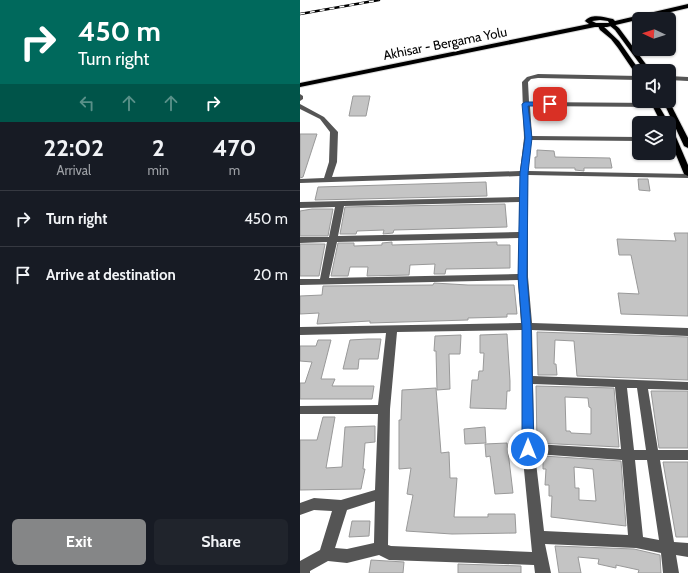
<!DOCTYPE html>
<style>
body{margin:0;font-family:Cabin,sans-serif;background:#20242c;color:#f1f3f6;height:100vh;display:flex;flex-direction:column;font-size:15px;white-space:nowrap}
*{box-sizing:border-box;margin:0}
p{font-size:13px;color:#9ea1a6}
.icon{flex:none;width:22px;height:22px;fill:none;stroke:currentColor;stroke-width:2;stroke-linecap:round;stroke-linejoin:round}
.map{position:relative;flex:1;overflow:hidden}
.panel{display:flex;flex-direction:column;background:#171b24;width:300px}
.panel>*{flex:none}
.hud{background:#00695c;color:#fff;overflow:hidden}
.needle{width:26px;rotate:274deg}
.fabs{position:absolute;left:332px;top:12px;display:grid;gap:8px}
.fabs a{display:grid;place-items:center;width:44px;height:44px;border-radius:6px;background:#171b24;box-shadow:0 1px 3px #0004;font-size:20px}
.pin{position:absolute;display:grid;place-items:center;width:34px;height:34px;color:#fff;margin:-17px;border-radius:8px;box-shadow:0 2px 6px #0006}
.me{position:absolute;width:44px;margin:-22px;rotate:0deg;stroke-linejoin:round;filter:drop-shadow(0 0 3px #0008)}
.turn{display:flex;align-items:center;gap:14px;height:84px;padding:0 12px;font-size:18px}
.turn .icon{width:52px;height:52px;stroke-width:2.5}
.turn b{display:block;font-size:28px;line-height:34px}
.lanes{display:flex;align-items:center;height:38px;padding:0 12px;background:#0003;justify-content:center;gap:20px;direction:ltr}
.lanes .off{opacity:.35}
.eta{display:flex;justify-content:space-evenly;align-items:center;height:68px;text-align:center}
.eta b{font-size:24px;font-weight:800;line-height:28px}
.action{display:flex;gap:8px;margin-top:auto;padding:8px 12px}
.action a{flex:1;height:46px;border-radius:6px;background:#858687;color:#fff;font-size:16px;font-weight:800;line-height:46px;text-align:center}
.action a+a{background:#20242c;color:#f1f3f6}
ul{padding:0;list-style:none}
li{display:flex;align-items:center;gap:12px;height:56px;padding:0 12px;border-top:1px solid #363941}
li div{flex:1}
li b{display:block;font-size:15px}
li em{font-style:normal}
main{display:flex;flex:1;min-height:0}
.map>svg:first-child{display:block}
.building{fill:#c4c4c4;stroke:#999;fill-rule:evenodd}
.lines{fill:none;stroke-linecap:round;stroke-linejoin:round}
.major-casing{stroke:#dbdbdb;stroke-width:2}
.highway-casing{stroke:#dbdbdb;stroke-width:2}
.minor{fill:#555;fill-rule:evenodd}
.major{fill:#000;fill-rule:evenodd}
.highway{fill:#000;fill-rule:evenodd}
.rail-casing{stroke:#000;stroke-width:2.5}
.rail{stroke:#fff;stroke-width:1.5;stroke-dasharray:5;stroke-linecap:butt}
.route{fill:#1a73e8;stroke:#114b97}
.labels{text-anchor:middle;stroke-width:4;stroke-linejoin:round;paint-order:stroke}
.far-street-label{font-size:13px;fill:#000;stroke:#fff}
</style>
<main>
<section class="panel">
<div class="hud">
<div class="turn"><svg class="icon" aria-label="right" viewBox="0 0 24 24"><path d="M7 20v-9h11M14 6l5 5-5 5"/></svg><div><b>450 m</b>Turn right</div></div>
<div class="lanes"><svg class="icon off" aria-label="left" viewBox="0 0 24 24"><path d="M17 20v-9H6M10 6l-5 5 5 5"/></svg><svg class="icon off" aria-label="ahead" viewBox="0 0 24 24"><path d="M12 20V5M6 11l6-6 6 6"/></svg><svg class="icon off" aria-label="ahead" viewBox="0 0 24 24"><path d="M12 20V5M6 11l6-6 6 6"/></svg><svg class="icon" aria-label="right" viewBox="0 0 24 24"><path d="M7 20v-9h11M14 6l5 5-5 5"/></svg></div>
</div>
<div class="eta">
<div><b>22:02</b><p>Arrival</p></div>
<div><b>2</b><p>min</p></div>
<div><b>470</b><p>m</p></div>
</div>
<ul>
<li><svg class="icon" aria-label="right" viewBox="0 0 24 24"><path d="M7 20v-9h11M14 6l5 5-5 5"/></svg><div><b>Turn right</b></div><em>450 m</em></li>
<li><svg class="icon" aria-label="arrive" viewBox="0 0 24 24"><path d="M6 21V4h12l-3 4 3 4H6"/></svg><div><b>Arrive at destination</b></div><em>20 m</em></li>
</ul>
<div class="action"><a>Exit</a><a>Share</a></div>
</section>
<div class="map">
<svg width="388" height="573" viewBox="0 0 388 573">
<rect width="100%" height="100%" fill="#fff"/>
<g class="building">
<polygon points="53,96 70,96 66,116 49,116"/>
<polygon points="0,134 17,134 3,177 0,178"/>
<polygon points="237,150 254,151 255,157 310,158 312,168 284,168 284,171 275,170 275,168 235,168 235,157 237,157"/>
<polygon points="338,179 348,179 350,191 339,190"/>
<polygon points="186,182 187,196 15,200 18,187"/>
<polygon points="205,204 207,227 94,230 93,233 83,234 84,230 57,231 56,234 40,234 45,207"/>
<polygon points="12,209 33,209 28,236 0,236 0,211"/>
<polygon points="374,233 388,233 388,316 321,314 318,293 339,294 331,255 319,255 317,239 376,241"/>
<polygon points="92,242 92,245 197,242 197,245 210,245 210,268 146,269 145,274 134,274 135,264 110,265 109,275 67,276 68,267 50,267 48,276 31,276 38,243 54,243 54,246 82,245 82,243"/>
<polygon points="0,244 25,244 19,276 0,276"/>
<polygon points="134,283 168,285 214,285 217,314 207,314 207,317 168,318 168,320 70,323 70,321 17,324 19,313 0,314 0,296 22,295 23,286 133,285"/>
<polygon points="237,332 388,337 388,380 277,376 274,341 255,340 254,364 256,364 257,375 238,375"/>
<polygon points="207,334 210,381 210,391 207,391 206,409 170,408 172,380 178,380 179,371 183,371 184,353 180,353 180,335"/>
<polygon points="161,335 160,354 149,354 150,389 137,390 136,351 134,351 135,336"/>
<polygon points="68,339 81,339 78,359 59,359 58,369 43,369 50,340"/>
<polygon points="18,340 31,340 21,379 35,379 32,386 74,386 72,399 0,399 0,383 5,383 12,362 0,361 0,346 16,346"/>
<path d="M236,386L314,388L319,447L237,443ZM265,397L288,398L289,407L291,408V434L271,433L270,431H266Z"/>
<polygon points="136,388 141,453 149,452 150,478 157,478 154,517 188,517 188,514 215,514 216,533 152,534 106,531 113,495 107,494 111,468 99,469 99,420 101,420 102,390"/>
<polygon points="351,391 388,391 388,448 359,448"/>
<polygon points="23,417 35,417 26,468 42,467 45,427 75,426 75,442 65,443 63,469 65,469 61,489 0,490 0,440 17,440"/>
<polygon points="185,427 186,443 165,444 164,429"/>
<polygon points="207,443 213,493 195,494 190,456 186,457 185,444"/>
<path d="M243,456L321,461L326,526L251,517L252,496H249V485H245L246,469H243ZM274,467L293,469L296,501L279,500V488H275Z"/>
<polygon points="363,462 388,462 388,537 376,537"/>
<polygon points="52,521 70,521 69,536 49,537"/>
<polygon points="255,546 334,549 360,555 361,573 338,573 339,570 316,565 316,568 298,564 299,559 278,557 281,573 259,573"/>
<polygon points="71,560 104,562 103,573 69,573"/>
<polygon points="158,564 221,566 221,573 158,573"/>
</g>
<g class="lines">
<defs>
<g id="major">
<polygon points="309,23 313,23 319,28 351,71 345,71 315,30 309,25"/>
<polygon points="297,24 301,24 319,41 340,71 339,77 337,76 318,48 311,39 300,30"/>
<polygon points="350,101 356,101 369,123 361,123"/>
<polygon points="363,101 369,101 388,138 388,148 384,146"/>
<polygon points="369,128 373,130 388,165 388,176 384,174 369,138"/>
</g>
<path id="highway" d="M388,4V8L307,27H295L0,87V83L289,24L285,21C291,13 304,17 313,19L315,21ZM300,20L308,21L309,23H296L292,21Z"/>
</defs>
<use href="#major" class="major-casing"/>
<use href="#highway" class="highway-casing"/>
<g class="minor">
<path d="M238,74L339,76V80L238,78L231,79L228,82L229,102L356,103L359,105L356,107L230,106L232,136L339,137V141L231,140L228,171L388,174V178L228,175V277L232,323L388,328V336L232,330L233,376L388,382V390L348,389L358,450H388V460H360L374,542L388,543V557L376,555L379,573H363L361,553L336,548L245,544L251,573H235L234,565L89,560L79,555L47,563L28,561L10,571V573H0V561L20,550L32,511L14,510L0,515V503L14,498L41,500L75,490L78,414H0V406L78,405L86,333L0,335V327L221,323L218,280L0,285V279H20L27,242L0,243V237H29L35,207L0,208V202L220,197V176L0,183V179L24,178L29,162L30,132L20,119L0,109V104L24,117L38,132L37,162L32,177L220,171L224,138L222,82L227,77ZM219,202V232L38,236L44,206ZM219,238L218,274L29,278L37,242ZM222,330V449L232,552L91,546L88,545L90,409L97,332ZM233,384L315,387L321,449L234,444ZM327,388H337L346,450H334ZM235,454L322,460L328,535L244,531ZM335,460H347L359,540L343,537ZM75,501L74,543L47,549L35,548L47,510Z"/>
<polygon points="369,76 388,77 388,81 369,80"/>
<polygon points="0,94 3,96 3,99 0,101"/>
</g>
<use href="#major" class="major"/>
<use href="#highway" class="highway"/>
<defs>
<polyline id="rail" points="0,14 79,0"/>
</defs>
<use href="#rail" class="rail-casing"/>
<use href="#rail" class="rail"/>
</g>
<polygon class="route" points="225,102 250,102 253,104 250,106 228,106 232,138 228,173 227,277 231,326 234,449 232,452 224,452 222,449 222,326 218,277 220,173 225,138 222,104"/>
<g class="labels">
<g class="far-street-label">
<text transform="translate(145 43) rotate(-11)" y="5">Akhisar - Bergama Yolu</text>
</g>
</g>
</svg>
<div class="fabs">
<a><svg class="needle" viewBox="-14 -14 28 28"><path d="M0-13l5 13h-10z" fill="#e53935"/><path d="M0 13l5-13h-10z" fill="#9ea1a6"/></svg></a>
<a><svg class="icon" aria-label="sound" viewBox="0 0 24 24"><path d="M4 9h4l5-4v14l-5-4H4zM17 9q2 3 0 6"/></svg></a>
<a><svg class="icon" aria-label="layers" viewBox="0 0 24 24"><path d="M12 4l9 5-9 5-9-5zM3 14l9 5 9-5"/></svg></a>
</div>
<div class="pin" style="left:250px;top:104px;background:#d93025"><svg class="icon" aria-label="arrive" viewBox="0 0 24 24"><path d="M6 21V4h12l-3 4 3 4H6"/></svg></div>
<svg class="me" style="left:228px;top:449px" viewBox="-20 -20 40 40"><circle r="17" fill="#1a73e8" stroke="#fff" stroke-width="3"/><path d="M0-11L8 9 0 5-8 9z" fill="#fff"/></svg>
</div>
</main>
